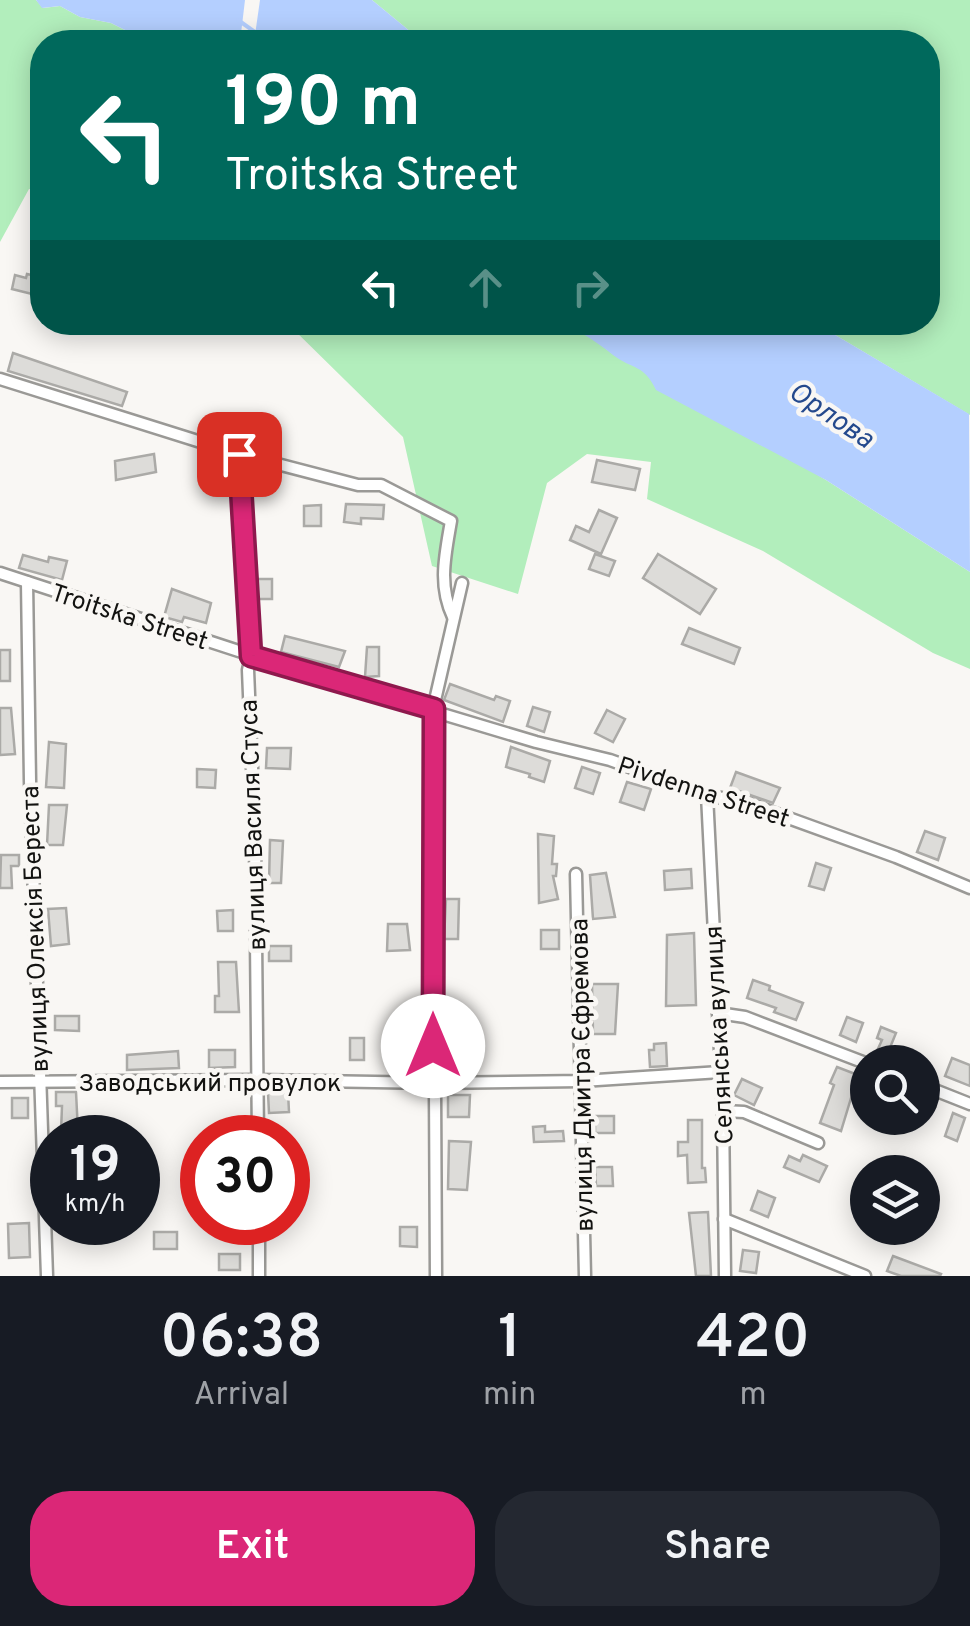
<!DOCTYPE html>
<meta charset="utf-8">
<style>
body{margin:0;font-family:Overpass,sans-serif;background:#242831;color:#f1f3f6;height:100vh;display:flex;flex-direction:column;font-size:38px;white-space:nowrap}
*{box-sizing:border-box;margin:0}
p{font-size:32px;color:#9ea1a6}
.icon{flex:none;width:55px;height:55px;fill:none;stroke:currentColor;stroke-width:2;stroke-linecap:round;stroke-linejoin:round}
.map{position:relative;height:1276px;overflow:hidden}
.sheet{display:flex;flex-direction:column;background:#171b24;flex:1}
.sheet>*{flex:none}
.guide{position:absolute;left:30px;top:30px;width:910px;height:305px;border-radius:40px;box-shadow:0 5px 25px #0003;background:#00695c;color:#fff;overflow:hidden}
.controls{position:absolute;left:850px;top:1045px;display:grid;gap:20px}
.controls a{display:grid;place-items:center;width:90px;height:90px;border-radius:50%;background:#171b24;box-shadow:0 5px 25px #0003;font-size:50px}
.speed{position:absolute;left:30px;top:1115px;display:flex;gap:20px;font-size:50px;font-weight:700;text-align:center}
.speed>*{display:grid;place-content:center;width:130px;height:130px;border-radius:50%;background:#171b24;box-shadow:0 5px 25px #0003;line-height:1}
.speed small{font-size:25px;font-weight:400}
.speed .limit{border:15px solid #d22;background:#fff;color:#111}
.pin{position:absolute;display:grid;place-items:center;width:85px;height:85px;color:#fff;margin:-42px;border-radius:20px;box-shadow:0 5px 15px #0006}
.me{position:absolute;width:110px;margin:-55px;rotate:0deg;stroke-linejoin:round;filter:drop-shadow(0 0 8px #0008)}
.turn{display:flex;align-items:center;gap:35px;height:210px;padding:0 30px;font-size:45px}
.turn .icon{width:130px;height:130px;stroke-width:2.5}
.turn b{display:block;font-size:70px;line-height:85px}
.lanes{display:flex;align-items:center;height:95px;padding:0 30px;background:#0003;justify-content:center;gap:50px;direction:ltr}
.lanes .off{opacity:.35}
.eta{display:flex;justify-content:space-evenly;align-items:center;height:170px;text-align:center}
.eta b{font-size:60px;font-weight:600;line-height:70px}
.cta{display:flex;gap:20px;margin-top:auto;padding:20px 30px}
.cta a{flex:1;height:115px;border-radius:40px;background:#db2777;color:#fff;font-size:40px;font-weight:600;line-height:115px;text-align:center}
.cta a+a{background:#242831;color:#f1f3f6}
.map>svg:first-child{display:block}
.green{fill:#b2eebc}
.water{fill:#b4cfff}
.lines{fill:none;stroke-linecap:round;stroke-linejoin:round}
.stream{stroke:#b4cfff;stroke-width:4}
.building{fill:#dddcd9;stroke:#abaaa7;stroke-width:2.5}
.street-casing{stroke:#9a9996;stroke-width:15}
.street{stroke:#fff;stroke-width:10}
.route-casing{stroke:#8e194d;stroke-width:25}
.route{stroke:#db2777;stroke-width:18}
.labels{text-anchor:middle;stroke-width:9;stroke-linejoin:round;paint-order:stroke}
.street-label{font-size:25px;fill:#131311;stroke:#f9f7f4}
.water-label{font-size:28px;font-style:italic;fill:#24498d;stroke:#f9f7f4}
</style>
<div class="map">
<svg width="970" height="1276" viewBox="0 0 970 1276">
<rect width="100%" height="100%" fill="#f9f7f4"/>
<g class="green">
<polygon points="0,0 36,0 43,8 60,6 80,17 111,23 149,42 42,42 42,192 29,189 0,242"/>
<polygon points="372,0 970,0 970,415 815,323 928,322 928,42 423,42"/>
<polygon points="556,322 584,332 614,355 648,372 826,480 970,572 970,669 933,653 763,551 647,499 651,462 587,454 547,483 518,594 432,566 403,437 287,323"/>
</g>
<g class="water">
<polygon points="36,0 245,0 240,42 149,42 111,23 80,17 60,6 42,8"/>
<polygon points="260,0 372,0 423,42 254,42"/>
<path d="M556,323H815L969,414L970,572L826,480L656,390C644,364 633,370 613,355C594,340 580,330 556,323Z"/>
</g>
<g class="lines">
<polyline class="stream" points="238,20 255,32"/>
</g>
<g class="building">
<polygon points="27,274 36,276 32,294 12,289 15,275 26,278"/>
<polygon points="13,353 127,392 122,406 8,371"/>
<polygon points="254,428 275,433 271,450 250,445"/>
<polygon points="154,454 156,472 116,480 115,461"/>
<polygon points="597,460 640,469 635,490 592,482"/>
<polygon points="219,464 222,485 207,488 203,466"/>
<polygon points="267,472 269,493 252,495 250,474"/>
<polygon points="346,504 384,505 383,519 361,518 361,524 344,522"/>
<polygon points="321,505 321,526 304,526 304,506"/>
<polygon points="599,510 617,518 601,554 570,540 576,526 589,532"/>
<polygon points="595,554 615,561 609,576 589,569"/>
<polygon points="658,554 716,589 700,614 643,578"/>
<polygon points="23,555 48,562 49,557 67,561 62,580 19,568"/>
<rect x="256" y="579" width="16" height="20"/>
<polygon points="172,589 211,603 206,623 184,617 182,622 164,617"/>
<polygon points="689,628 740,648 734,664 682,644"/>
<polygon points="285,636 345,651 339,667 281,652"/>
<polygon points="367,647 379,647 379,676 365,677"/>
<rect x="0" y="650" width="10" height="31"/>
<polygon points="450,684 494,700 496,696 510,701 503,722 444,700"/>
<polygon points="533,707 550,712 544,732 527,726"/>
<polygon points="0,708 11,708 15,754 0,755"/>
<polygon points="607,710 625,719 613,742 595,733"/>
<polygon points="49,742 66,744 64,788 46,787"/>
<polygon points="511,747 550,761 544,782 529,777 530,774 506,767"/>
<polygon points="267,748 291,748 290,769 266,768"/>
<polygon points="582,767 600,773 593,794 575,788"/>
<polygon points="197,769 216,770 215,788 197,787"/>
<polygon points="736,772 780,788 773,803 730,788"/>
<polygon points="627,782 651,789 644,810 620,802"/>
<polygon points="49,805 67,805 63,845 47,845"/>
<polygon points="925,831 945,838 938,860 917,852"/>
<polygon points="538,834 554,836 552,864 557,864 556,876 553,876 558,899 539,903"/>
<polygon points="270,840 283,841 281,883 269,883"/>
<polygon points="1,855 19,855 19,866 11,866 12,888 0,888"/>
<polygon points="816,863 831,868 824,890 809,886"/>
<polygon points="691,869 692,888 665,890 664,871"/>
<polygon points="606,873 615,917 593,919 590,875"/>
<polygon points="446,899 459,899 458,939 444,939"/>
<polygon points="66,908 69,944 51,946 48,909"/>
<polygon points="233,910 233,931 218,931 217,911"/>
<polygon points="388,924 407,924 410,950 387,951"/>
<rect x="541" y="930" width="18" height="19"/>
<polygon points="694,933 696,1005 666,1006 667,935"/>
<rect x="269" y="946" width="22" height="15"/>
<polygon points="218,962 236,962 239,1012 215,1012 215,996 219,996"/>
<polygon points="753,980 770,986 769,990 803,1003 796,1020 774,1012 776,1008 747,998"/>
<polygon points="592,984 618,984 615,1034 593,1034"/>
<polygon points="446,1009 462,1009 462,1056 467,1056 467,1070 450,1069 450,1024 446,1024"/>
<polygon points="55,1016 79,1016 79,1031 55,1030"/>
<polygon points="847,1017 863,1023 856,1042 840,1035"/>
<polygon points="881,1027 896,1033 887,1055 877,1051 882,1040 877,1038"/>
<rect x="350" y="1038" width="14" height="22"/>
<polygon points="666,1043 667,1066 650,1067 649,1050 654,1050 654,1044"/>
<polygon points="209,1050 235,1050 235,1067 209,1068"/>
<polygon points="178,1051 179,1068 127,1070 127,1055"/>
<polygon points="952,1058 970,1065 970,1086 945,1076"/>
<polygon points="837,1067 858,1075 841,1131 820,1123 834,1085 830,1083"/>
<polygon points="742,1079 762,1088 754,1105 734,1095"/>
<polygon points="56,1092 76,1092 78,1132 61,1132 62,1106 56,1106"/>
<polygon points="288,1092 289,1112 269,1113 268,1093"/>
<polygon points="448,1095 470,1095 469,1117 448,1117"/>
<rect x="12" y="1098" width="16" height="20"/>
<polygon points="953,1113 965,1118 957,1141 945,1136"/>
<rect x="595" y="1116" width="19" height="17"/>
<polygon points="688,1120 702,1120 702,1168 705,1168 706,1182 688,1183 687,1155 678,1156 678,1142 688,1142"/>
<polygon points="545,1126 545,1132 563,1131 564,1141 534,1142 533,1127"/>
<polygon points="449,1141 471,1142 467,1190 448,1189"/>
<polygon points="803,1155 827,1166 819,1182 784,1167 789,1156 800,1161"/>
<polygon points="595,1167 612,1167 613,1186 596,1186"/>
<polygon points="758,1191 775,1198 768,1217 751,1210"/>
<polygon points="708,1212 711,1276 696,1276 689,1213"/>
<polygon points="29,1223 30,1257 9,1258 8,1224"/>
<polygon points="400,1227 417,1227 417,1247 400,1246"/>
<rect x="154" y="1232" width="23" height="17"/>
<polygon points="743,1250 759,1252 756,1273 740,1271"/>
<rect x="219" y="1254" width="21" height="16"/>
<polygon points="893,1256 941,1274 940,1276 901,1276 887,1271"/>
</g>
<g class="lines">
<defs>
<g id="street">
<path d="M0,379L239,454L358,485H381L451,521C445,556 438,585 453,617"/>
<polyline points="239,454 251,657 248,670 255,840 258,1138"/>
<polyline points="0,573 309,674 536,742 610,760 707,795 747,803 896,857 970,888"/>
<polyline points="27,582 30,781 47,1276"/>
<polyline points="707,795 723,1111 725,1276"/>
<polyline points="576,874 585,1276"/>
<polyline points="718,1013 745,1017 868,1064"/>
<polyline points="0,1082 257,1080 433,1083 582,1081 720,1072"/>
<polyline points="922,1085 970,1104"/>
<polyline points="723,1111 744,1112 818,1143"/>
<polyline points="724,1219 865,1276"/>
<polyline points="259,1222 259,1276"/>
<polyline points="436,1276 433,709 462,583"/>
</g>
</defs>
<use href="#street" class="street-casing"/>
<use href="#street" class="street"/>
</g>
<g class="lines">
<defs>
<polyline id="route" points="239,454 251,656 434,709 433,1046"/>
</defs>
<use href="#route" class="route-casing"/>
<use href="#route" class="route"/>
</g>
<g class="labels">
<g class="street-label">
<text transform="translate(130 616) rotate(18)" y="9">Troitska Street</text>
<text transform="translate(704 791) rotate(18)" y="9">Pivdenna Street</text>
<text transform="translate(252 825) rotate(-92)" y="9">вулиця Василя Стуса</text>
<text transform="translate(34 929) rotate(-92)" y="9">вулиця Олексія Береста</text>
<text transform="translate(718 1035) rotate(-93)" y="9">Селянська вулиця</text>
<text transform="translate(581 1075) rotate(-91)" y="9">вулиця Дмитра Єфремова</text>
<text x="210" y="1091">Заводський провулок</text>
</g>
<g class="water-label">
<text transform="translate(832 414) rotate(34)" y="10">Орлова</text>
</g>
</g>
</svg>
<div class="controls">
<a><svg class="icon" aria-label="search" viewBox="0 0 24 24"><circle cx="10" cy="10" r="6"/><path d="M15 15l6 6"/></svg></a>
<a><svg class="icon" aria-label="layers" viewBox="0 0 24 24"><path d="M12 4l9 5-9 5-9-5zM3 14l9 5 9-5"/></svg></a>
</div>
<div class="speed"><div>19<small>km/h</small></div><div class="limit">30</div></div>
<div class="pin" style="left:239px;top:454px;background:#d93025"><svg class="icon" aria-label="arrive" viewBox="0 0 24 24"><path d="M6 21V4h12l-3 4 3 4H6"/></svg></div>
<svg class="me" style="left:433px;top:1046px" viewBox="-20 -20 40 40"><circle r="19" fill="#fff"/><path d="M0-13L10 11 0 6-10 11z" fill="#db2777"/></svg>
<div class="guide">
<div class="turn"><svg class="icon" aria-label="left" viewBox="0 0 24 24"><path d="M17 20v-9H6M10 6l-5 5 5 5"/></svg><div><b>190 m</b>Troitska Street</div></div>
<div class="lanes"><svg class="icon" aria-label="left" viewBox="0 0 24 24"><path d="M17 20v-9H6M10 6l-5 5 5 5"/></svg><svg class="icon off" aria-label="ahead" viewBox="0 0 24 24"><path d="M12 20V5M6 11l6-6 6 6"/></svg><svg class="icon off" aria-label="right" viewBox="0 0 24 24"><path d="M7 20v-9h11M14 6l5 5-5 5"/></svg></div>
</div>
</div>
<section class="sheet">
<div class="eta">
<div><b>06:38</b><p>Arrival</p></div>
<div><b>1</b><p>min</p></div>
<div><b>420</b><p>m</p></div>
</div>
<div class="cta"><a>Exit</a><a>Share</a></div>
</section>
